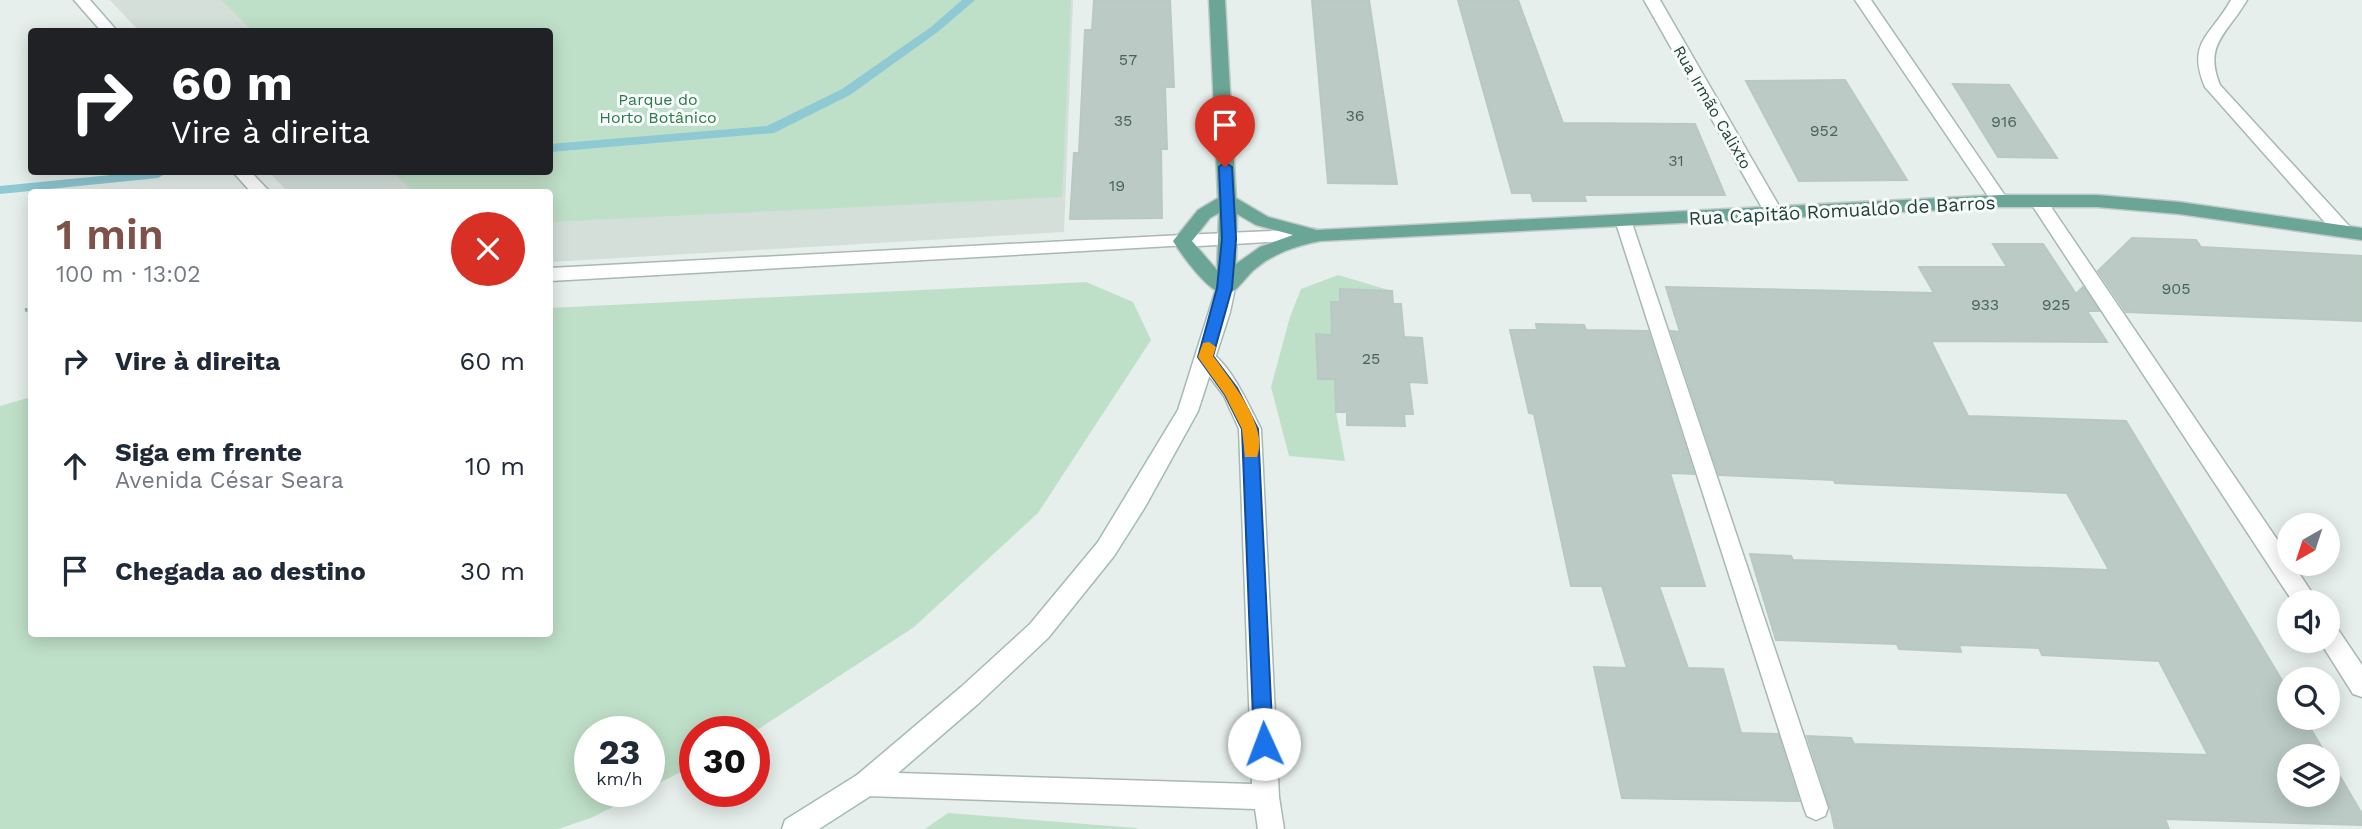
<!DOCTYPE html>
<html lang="pt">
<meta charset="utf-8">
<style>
body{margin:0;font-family:"Work Sans",sans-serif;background:#f6f6f7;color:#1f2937;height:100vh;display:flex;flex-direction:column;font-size:26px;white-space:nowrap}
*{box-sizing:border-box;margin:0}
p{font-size:23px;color:#747a83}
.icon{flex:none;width:38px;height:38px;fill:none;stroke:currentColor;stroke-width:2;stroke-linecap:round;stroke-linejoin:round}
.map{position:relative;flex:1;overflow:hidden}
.side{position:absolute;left:28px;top:189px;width:525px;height:448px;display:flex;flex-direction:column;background:#fff;border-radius:7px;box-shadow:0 4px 18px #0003}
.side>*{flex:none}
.top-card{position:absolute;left:28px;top:28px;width:525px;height:147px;border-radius:7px;box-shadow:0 4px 18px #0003;background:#202124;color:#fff;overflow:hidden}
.needle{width:46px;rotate:219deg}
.tools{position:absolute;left:2277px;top:513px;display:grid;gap:14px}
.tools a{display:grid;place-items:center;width:63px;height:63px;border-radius:50%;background:#fff;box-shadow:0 4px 18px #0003;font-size:35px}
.speed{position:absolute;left:574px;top:716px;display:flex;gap:14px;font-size:35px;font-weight:700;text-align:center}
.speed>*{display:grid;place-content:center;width:91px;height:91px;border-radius:50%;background:#fff;box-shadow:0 4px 18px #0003;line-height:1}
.speed small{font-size:18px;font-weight:400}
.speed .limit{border:10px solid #d22;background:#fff;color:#111}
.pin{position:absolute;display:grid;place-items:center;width:60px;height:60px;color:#fff;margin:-72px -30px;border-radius:50% 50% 50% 0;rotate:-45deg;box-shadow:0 0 7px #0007}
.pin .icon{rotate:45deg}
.me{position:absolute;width:77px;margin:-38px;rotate:358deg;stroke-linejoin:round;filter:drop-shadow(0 0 5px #0008)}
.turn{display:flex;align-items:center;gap:24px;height:147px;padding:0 28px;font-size:32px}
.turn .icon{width:91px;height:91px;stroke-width:2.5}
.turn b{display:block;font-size:49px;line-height:60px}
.round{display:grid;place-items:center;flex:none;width:74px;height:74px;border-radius:37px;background:#f6f6f7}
.head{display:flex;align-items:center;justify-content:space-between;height:119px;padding:0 28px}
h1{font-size:42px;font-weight:600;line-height:52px;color:#7f5249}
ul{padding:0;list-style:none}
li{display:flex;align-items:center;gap:21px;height:105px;padding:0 28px}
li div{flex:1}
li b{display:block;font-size:26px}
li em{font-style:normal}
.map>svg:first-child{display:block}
.built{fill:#d4dfda}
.green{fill:#bfe0c8}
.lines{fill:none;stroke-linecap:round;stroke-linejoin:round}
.stream{fill:#8ec9d4;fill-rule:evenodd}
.building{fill:#bbcac4;stroke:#b8c9c2;stroke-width:2}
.lane-casing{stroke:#a8b8b2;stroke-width:3}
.street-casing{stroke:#a8b8b2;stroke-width:3}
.secondary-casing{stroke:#a4bbb3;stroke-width:3}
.primary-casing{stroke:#c2cac8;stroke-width:3}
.path{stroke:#86b3a5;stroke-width:3.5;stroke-dasharray:2.5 4.5;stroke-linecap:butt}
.lane{fill:#fff;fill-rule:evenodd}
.street{fill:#fff;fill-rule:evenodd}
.secondary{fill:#fff;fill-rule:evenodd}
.primary{fill:#6aa596;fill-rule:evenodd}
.route{fill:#1a73e8;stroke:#114b97;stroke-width:2}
.slow{fill:#f59e0b}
.labels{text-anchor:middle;stroke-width:6;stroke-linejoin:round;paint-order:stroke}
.number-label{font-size:16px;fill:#4a645c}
.far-park-label{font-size:16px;fill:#2d7a4b;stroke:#f7fbf9}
.far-street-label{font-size:16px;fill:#24423a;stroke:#f7fbf9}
.street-label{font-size:19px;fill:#24423a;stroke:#f7fbf9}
</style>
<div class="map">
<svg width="2362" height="829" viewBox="0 0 2362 829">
<rect width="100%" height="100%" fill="#e6efeb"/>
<polygon class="built" points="110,0 1073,0 1064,232 550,262 550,192 288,192 269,172 550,172 550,32 139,31"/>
<g class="green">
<polygon points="221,0 1071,0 1062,197 550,222 550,192 414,192 392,172 550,172 550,32 253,31"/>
<polygon points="1338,275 1392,291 1340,289 1340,302 1331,302 1332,335 1316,335 1318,378 1335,379 1336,412 1345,461 1289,456 1271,387 1290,317 1301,289"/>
<polygon points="1086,282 1133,302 1151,340 1038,513 914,627 754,732 695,732 695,765 649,788 649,732 590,732 590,791 644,791 591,818 558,829 0,829 0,406 31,397 32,634 550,634 550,308"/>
<polygon points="948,813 1136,828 1139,829 925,829"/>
</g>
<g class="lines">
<g class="stream">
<polygon points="962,0 975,0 939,31 850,95 774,133 550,152 550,144 767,126 842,89 931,27"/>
<polygon points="141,172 163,172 165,174 158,178 0,194 0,186"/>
</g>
</g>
<g class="building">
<polygon points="1094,0 1170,0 1174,87 1165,87 1167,149 1161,149 1162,218 1070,219 1074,153 1079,153 1085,30 1092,30"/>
<polygon points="1312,0 1369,0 1397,184 1328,183"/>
<polygon points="1458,0 1518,0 1563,123 1695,124 1725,195 1584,195 1586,201 1533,201 1531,193 1512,193"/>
<polygon points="1845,80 1907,180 1799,181 1746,81"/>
<polygon points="1953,84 2009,85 2057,158 1998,157"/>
<polygon points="2132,238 2196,240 2201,247 2362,256 2362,321 2126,312 2098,271"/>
<polygon points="1993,244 2043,244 2076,294 2083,287 2099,311 2087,311 2107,342 1931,341 1968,416 2126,421 2289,692 2289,718 2304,718 2327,756 2289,756 2289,794 2328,794 2328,756 2362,814 2362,825 2165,819 2169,829 1835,829 1830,807 1807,736 1851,738 1854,744 2208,755 2159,661 2042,655 2039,648 1959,645 1961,652 1899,649 1897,644 1776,640 1750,554 1791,556 1793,560 2109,570 2067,493 1835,483 1834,480 1719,475 1671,331 1680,332 1666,287 1934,293 1919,267 2007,267"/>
<polygon points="1340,289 1392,291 1393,304 1401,304 1404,337 1422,338 1427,383 1409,382 1413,414 1404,414 1405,426 1347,425 1347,412 1336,412 1335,379 1318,379 1316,334 1332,335 1331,302 1340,302"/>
<polygon points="1536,324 1584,325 1586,330 1648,331 1694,474 1670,473 1705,586 1659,586 1688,668 1723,669 1741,733 1778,734 1799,801 1622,798 1594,667 1627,668 1602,586 1571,586 1534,414 1529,413 1510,330 1537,330"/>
</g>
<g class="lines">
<defs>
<g id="lane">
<polygon points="1623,215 1631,220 1828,808 1825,816 1816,820 1807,816 1804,808 1615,220"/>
<polygon points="1314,229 1320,231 1322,235 1320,239 1182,247 1174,241 1182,235"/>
</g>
<g id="street">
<polygon points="74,0 90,0 118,32 102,32"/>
<polygon points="1644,0 1660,0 1783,213 1780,217 1774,219 1765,213"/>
<polygon points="1855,0 1871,0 2006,197 2009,201 2006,205 1994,205"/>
<path d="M2231,0H2247C2228,33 2203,44 2220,85L2351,228L2353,232L2351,236H2337L2205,87C2186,42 2211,36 2231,0Z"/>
<polygon points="233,172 251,172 270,192 251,192"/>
<polygon points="2039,196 2045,198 2289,557 2289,564 2293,564 2318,602 2293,602 2030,202"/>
<polygon points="1182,235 1189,237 1191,241 1189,245 550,281 550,268"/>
<path d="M1205,350C1228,357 1250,408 1261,429L1279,797L1284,829H1258L1255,809L866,796L857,793L853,784L857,775L866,772L1252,784L1239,429L1224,396L1195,357L1198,352Z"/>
<polygon points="2328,625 2337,628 2362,665 2362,697 2353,694 2319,640 2328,640"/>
</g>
<polygon id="secondary" points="1225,281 1232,283 1235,288 1230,312 1198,411 1145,507 1114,556 1048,638 979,703 875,793 819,829 782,829 785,820 857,775 961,687 1030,624 1098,542 1178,410 1218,283"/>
<path id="primary" d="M1209,0H1225L1236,198L1268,217L1317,230L2000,195H2097L2179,202L2362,228V240L2179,214L2097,207H2000L1320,241C1296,246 1274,253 1255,269C1247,275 1236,294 1226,294C1210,295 1181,254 1173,241L1198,210L1218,198ZM1219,213L1217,270L1192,241L1210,218ZM1237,214L1256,225L1293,235L1260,247L1236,264Z"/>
</defs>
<use href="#lane" class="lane-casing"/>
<use href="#street" class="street-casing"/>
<use href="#secondary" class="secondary-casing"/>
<use href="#primary" class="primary-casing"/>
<polyline class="path" points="25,310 32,309"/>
<use href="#lane" class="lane"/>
<use href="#street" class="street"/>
<use href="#secondary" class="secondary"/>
<use href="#primary" class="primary"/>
</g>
<polygon class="route" points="1225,162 1232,167 1236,239 1232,288 1213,356 1237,388 1258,429 1273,744 1271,751 1264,753 1257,751 1254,744 1242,429 1225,395 1198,357 1217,288 1222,239 1219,167"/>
<path class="slow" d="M1209,342L1216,347L1213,356C1230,379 1270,428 1257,457H1245L1242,429L1225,395L1198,357L1203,343Z"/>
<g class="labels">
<g class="number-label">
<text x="1128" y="65">57</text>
<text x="1355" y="121">36</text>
<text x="1123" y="126">35</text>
<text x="2004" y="127">916</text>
<text x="1824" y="136">952</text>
<text x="1676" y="166">31</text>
<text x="1117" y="191">19</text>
<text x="2176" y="294">905</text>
<text x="1985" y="310">933</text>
<text x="2056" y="310">925</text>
<text x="1371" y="364">25</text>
</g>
<g class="far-park-label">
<text x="658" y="105">Parque do<tspan x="658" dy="18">Horto Botânico</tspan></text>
</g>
<g class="far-street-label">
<text transform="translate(1713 107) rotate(60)" y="6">Rua Irmão Calixto</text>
</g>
<g class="street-label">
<text transform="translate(1842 210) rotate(-3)" y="7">Rua Capitão Romualdo de Barros</text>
</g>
</g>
</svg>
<div class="tools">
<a><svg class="needle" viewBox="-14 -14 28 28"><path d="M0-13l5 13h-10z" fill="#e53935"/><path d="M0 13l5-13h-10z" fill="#747a83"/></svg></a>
<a><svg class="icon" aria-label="sound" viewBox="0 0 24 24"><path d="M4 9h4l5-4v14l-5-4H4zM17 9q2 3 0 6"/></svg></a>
<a><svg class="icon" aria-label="search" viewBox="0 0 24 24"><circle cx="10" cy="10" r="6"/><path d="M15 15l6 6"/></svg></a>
<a><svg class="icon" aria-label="layers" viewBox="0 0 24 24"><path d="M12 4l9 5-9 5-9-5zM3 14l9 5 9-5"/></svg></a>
</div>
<div class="speed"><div>23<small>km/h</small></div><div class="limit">30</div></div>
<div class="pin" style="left:1225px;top:167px;background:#d93025"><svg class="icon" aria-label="arrive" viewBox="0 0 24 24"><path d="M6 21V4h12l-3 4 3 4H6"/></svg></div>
<svg class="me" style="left:1264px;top:744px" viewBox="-20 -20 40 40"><circle r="19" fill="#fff"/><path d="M0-13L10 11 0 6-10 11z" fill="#1a73e8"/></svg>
<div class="top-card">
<div class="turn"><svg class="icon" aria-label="right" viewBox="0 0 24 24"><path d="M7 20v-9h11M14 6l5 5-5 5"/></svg><div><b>60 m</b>Vire à direita</div></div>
</div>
<section class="side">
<div class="head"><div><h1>1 min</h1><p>100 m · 13:02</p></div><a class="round" style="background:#d93025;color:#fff"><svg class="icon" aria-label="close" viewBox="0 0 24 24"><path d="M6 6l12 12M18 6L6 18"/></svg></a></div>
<ul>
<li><svg class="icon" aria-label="right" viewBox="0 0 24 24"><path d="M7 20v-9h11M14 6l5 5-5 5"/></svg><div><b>Vire à direita</b></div><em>60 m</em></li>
<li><svg class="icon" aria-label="ahead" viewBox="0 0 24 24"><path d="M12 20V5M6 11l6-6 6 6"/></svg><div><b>Siga em frente</b><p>Avenida César Seara</p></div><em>10 m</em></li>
<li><svg class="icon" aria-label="arrive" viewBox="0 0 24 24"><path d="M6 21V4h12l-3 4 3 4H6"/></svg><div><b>Chegada ao destino</b></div><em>30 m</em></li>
</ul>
</section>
</div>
